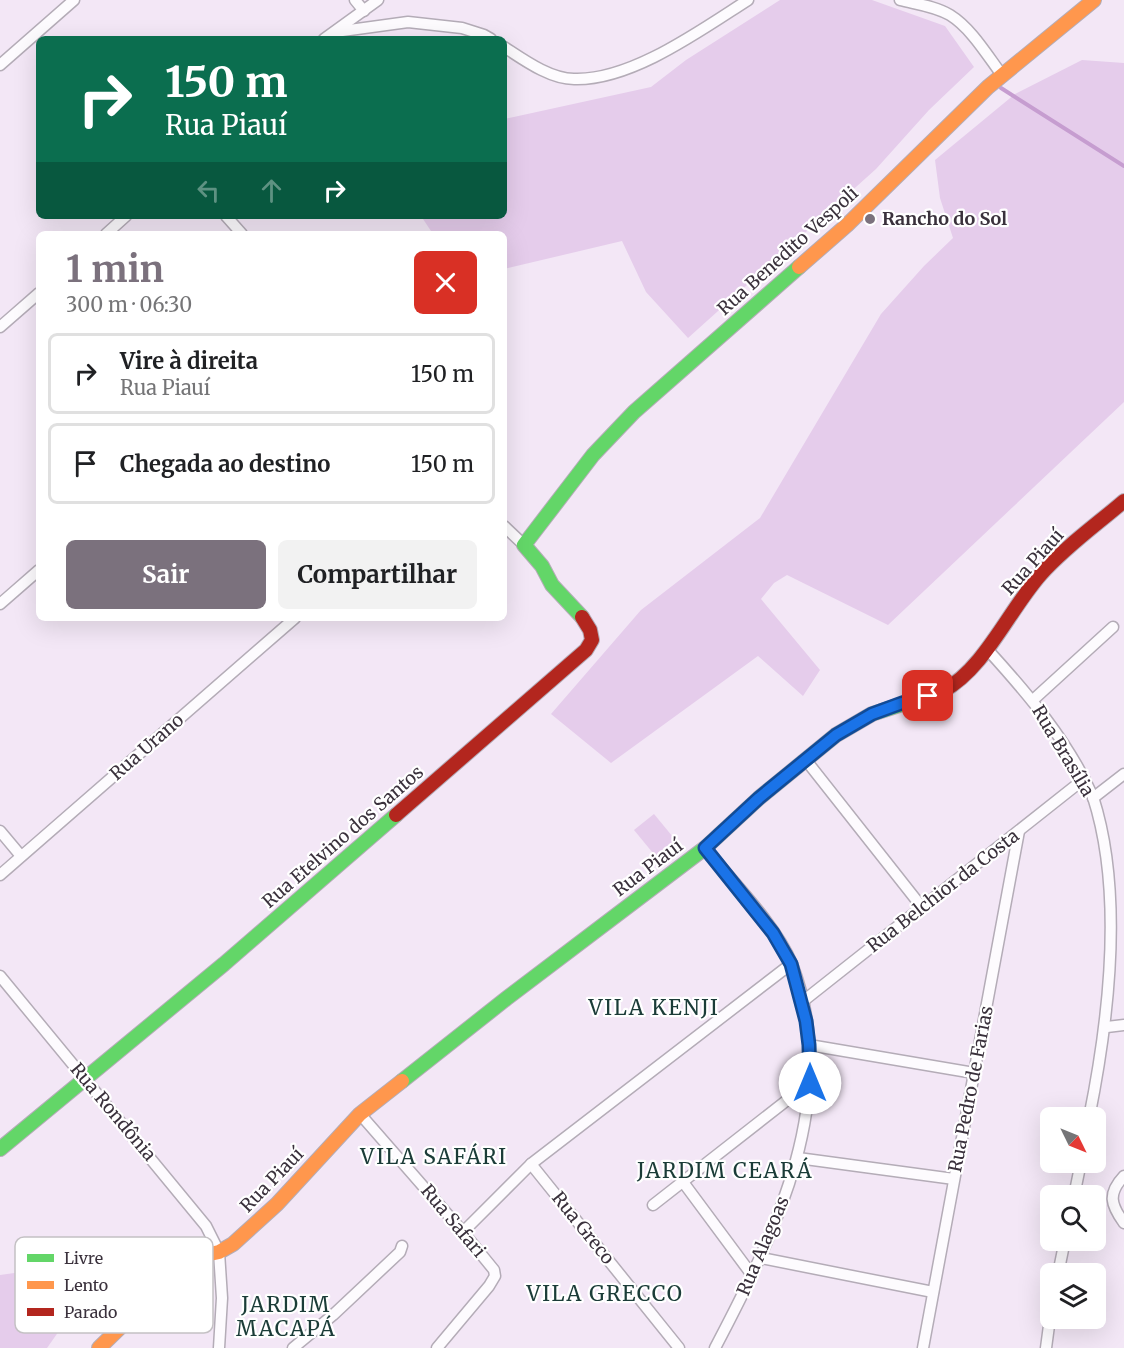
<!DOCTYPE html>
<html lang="pt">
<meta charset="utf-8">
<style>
body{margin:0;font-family:Merriweather,serif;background:#f2f2f2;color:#202124;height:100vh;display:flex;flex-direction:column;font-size:22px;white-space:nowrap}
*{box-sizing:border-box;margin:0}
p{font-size:20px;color:#757577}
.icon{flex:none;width:33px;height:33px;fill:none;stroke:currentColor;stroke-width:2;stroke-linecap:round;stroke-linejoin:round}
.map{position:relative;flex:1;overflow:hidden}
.sheet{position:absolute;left:36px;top:231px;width:471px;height:390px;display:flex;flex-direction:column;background:#fff;border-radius:9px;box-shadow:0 6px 24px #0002}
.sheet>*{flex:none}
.guide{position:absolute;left:36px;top:36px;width:471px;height:183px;border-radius:9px;box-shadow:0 6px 24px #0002;background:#0b6e4f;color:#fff;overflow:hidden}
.needle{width:39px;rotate:133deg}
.fabs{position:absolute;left:1040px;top:1107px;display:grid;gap:12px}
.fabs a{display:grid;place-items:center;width:66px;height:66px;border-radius:9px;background:#fff;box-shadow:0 6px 24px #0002;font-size:30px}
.pin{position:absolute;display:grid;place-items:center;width:51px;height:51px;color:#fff;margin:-26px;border-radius:12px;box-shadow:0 3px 9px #0006}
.me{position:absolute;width:66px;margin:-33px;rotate:0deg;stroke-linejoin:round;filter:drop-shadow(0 0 4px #0008)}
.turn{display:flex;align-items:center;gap:21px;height:126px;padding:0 30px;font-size:27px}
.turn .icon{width:78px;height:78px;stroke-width:2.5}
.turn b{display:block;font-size:42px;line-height:51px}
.lanes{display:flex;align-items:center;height:57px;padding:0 30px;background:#0003;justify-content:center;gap:30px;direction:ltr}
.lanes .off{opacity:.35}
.round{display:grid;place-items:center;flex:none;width:63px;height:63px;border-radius:9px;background:#f2f2f2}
.overview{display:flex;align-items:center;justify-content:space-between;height:102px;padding:0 30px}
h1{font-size:36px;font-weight:700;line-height:45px;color:#7b717d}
.cta{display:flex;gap:12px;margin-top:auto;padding:12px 30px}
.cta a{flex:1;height:69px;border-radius:9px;background:#7b717d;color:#fff;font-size:24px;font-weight:700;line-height:69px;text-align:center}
.cta a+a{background:#f2f2f2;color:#202124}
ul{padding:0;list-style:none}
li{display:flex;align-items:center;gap:18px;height:81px;margin:0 12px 9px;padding:0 18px;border:3px solid #e0e0e0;border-radius:9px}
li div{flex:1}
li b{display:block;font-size:22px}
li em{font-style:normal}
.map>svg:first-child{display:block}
.green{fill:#e5cceb}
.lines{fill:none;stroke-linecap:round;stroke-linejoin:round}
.stream{stroke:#c69dd0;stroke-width:4}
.street-casing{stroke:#b4acb7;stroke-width:13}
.fast-casing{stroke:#b4acb7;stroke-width:16}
.slow-casing{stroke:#b4acb7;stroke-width:16}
.jam-casing{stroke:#b4acb7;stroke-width:16}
.street{stroke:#fdfbfe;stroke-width:10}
.fast{stroke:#63d668;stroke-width:14}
.slow{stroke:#ff974d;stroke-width:14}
.jam{stroke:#b3261e;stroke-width:14}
.route-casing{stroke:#114b97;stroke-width:15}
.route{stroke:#1a73e8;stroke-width:10}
.poi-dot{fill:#7b717d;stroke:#fff;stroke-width:2}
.labels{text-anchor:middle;stroke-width:4.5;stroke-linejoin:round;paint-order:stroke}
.poi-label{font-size:18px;font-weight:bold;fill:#3a313c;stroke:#fff;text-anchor:start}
.street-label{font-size:18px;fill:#3a313c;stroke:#fff}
.quarter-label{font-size:21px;letter-spacing:1.5px;fill:#1b3c38;stroke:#fff}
.key{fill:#fff;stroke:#c4c1c4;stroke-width:1.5}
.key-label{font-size:16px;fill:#3a313c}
</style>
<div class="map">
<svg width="1124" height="1348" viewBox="0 0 1124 1348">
<rect width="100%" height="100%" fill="#f3e7f6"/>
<g class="green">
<polygon points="780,0 872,0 945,26 974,67 929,110 876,169 688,338 646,292 622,241 504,269 504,234 433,234 421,216 504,216 504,119 651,87 686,60"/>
<polygon points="1082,60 1124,63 1124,402 888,625 787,575 774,583 761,599 820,670 803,696 758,656 611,763 551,714 641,610 760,518 881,314 924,266 953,238 940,198 935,160 1015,94"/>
<polygon points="654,814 682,848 662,864 634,830"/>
<polygon points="72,1265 66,1321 47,1348 0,1348 0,1275"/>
</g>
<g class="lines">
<polyline class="stream" points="1001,88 1124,166"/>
<defs>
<g id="street">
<polyline points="355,0 364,11"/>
<path d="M900,0C916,4 935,6 950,15C971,28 987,55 1002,75"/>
<polyline points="335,32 408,22 462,28 484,35 491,39"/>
<polyline points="324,39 378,0"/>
<path d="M504,47C524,60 550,79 574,79C631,81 701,30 748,0"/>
<polyline points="0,65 74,0"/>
<polyline points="226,216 242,234"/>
<polyline points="106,234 126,216"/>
<polyline points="0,327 39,293"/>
<polyline points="504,526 524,545"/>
<polyline points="0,604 39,570"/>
<path d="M987,649C1028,694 1068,741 1093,797C1124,893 1109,1019 1089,1118"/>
<polyline points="1033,700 1113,627"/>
<polyline points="805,759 921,906"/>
<polyline points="1093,798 1124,774"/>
<polyline points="0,831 21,856"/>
<path d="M705,848C732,881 776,925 792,964C843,1096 776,1232 715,1348"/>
<polyline points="0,875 295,618"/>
<polyline points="0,976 206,1226 219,1252 222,1298 219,1348"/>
<polyline points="802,1002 1084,779"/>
<polyline points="1107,1027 1124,1025"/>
<polyline points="809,1045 974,1073"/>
<polyline points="360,1114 463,1232 494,1270 495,1276 489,1286 437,1348"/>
<polyline points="798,1158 954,1179"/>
<polyline points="531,1164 679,1348"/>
<path d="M1124,1176C1107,1194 1111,1205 1124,1223"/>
<polyline points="683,1182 752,1275"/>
<polyline points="1074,1196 1081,1162"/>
<polyline points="653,1205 809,1083"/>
<polyline points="463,1232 531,1164 791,964"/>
<polyline points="761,1258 933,1292"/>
<polyline points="1058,1274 1065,1240"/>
<polyline points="293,1348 333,1315 400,1252 402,1246"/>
<polyline points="923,1348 1019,831"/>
<polyline points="1046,1348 1050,1318"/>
</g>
<g id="fast">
<polyline points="582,617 552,585 542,566 524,545 593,455 634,412 799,267"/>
<polyline points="402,1081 507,998 705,848 759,798 836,735 872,714 903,704"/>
<polyline points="0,1149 224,964 396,815"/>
</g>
<g id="slow">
<polyline points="799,267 847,225 988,87 1094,0"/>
<polyline points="99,1348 178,1271 201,1256 219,1252 233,1244 277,1204 360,1114 402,1081"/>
</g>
<g id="jam">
<path d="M903,704C916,700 931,697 943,691C985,668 1009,610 1041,574C1065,547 1096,525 1124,501"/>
<polyline points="396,815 586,650 592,640 590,630 582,617"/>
</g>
</defs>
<use href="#street" class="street-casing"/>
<use href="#fast" class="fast-casing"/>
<use href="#slow" class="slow-casing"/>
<use href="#jam" class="jam-casing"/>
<use href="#street" class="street"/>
<use href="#fast" class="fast"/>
<use href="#slow" class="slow"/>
<use href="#jam" class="jam"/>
</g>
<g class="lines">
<defs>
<polyline id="route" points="810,1083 809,1045 806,1021 791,964 773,933 705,848 759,798 836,735 872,714 902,703 928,696"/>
</defs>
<use href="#route" class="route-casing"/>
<use href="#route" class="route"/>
</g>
<circle class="poi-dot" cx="870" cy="219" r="6"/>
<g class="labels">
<g class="poi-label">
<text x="882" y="225">Rancho do Sol</text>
</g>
<g class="street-label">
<text transform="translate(788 251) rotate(-42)" y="6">Rua Benedito Vespoli</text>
<text transform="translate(1033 562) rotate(-48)" y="6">Rua Piauí</text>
<text transform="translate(147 747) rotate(-41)" y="6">Rua Urano</text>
<text transform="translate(1063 751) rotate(59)" y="6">Rua Brasília</text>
<text transform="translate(343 837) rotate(-41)" y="6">Rua Etelvino dos Santos</text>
<text transform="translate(648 868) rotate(-37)" y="6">Rua Piauí</text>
<text transform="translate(943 891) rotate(-38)" y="6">Rua Belchior da Costa</text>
<text transform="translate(971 1089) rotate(-79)" y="6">Rua Pedro de Farias</text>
<text transform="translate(113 1112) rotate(50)" y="6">Rua Rondônia</text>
<text transform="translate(272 1180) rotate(-46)" y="6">Rua Piauí</text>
<text transform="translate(453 1221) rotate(50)" y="6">Rua Safari</text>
<text transform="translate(583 1228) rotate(51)" y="6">Rua Greco</text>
<text transform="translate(763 1246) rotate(-67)" y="6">Rua Alagoas</text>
</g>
<g class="quarter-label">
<text x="654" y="1015">VILA KENJI</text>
<text x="434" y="1164">VILA SAFÁRI</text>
<text x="725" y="1178">JARDIM CEARÁ</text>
<text x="605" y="1301">VILA GRECCO</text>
<text x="286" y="1312">JARDIM<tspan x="286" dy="24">MACAPÁ</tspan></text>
</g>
</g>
<rect x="15" y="1237" width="198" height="96" rx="9" class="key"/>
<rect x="27" y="1254" width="27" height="8" fill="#63d668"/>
<rect x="27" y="1281" width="27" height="8" fill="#ff974d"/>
<rect x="27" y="1308" width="27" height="8" fill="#b3261e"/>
<g class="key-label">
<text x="64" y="1264">Livre</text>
<text x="64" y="1291">Lento</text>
<text x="64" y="1318">Parado</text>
</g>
</svg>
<div class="fabs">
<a><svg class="needle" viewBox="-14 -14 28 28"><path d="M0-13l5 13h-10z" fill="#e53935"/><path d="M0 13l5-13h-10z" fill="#757577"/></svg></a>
<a><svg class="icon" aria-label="search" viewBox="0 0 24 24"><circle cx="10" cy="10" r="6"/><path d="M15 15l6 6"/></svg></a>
<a><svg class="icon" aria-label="layers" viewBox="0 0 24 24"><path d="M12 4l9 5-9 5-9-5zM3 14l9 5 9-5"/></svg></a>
</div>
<div class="pin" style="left:928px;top:696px;background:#d93025"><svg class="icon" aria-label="arrive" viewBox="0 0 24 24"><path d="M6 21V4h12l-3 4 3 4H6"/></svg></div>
<svg class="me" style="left:810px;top:1083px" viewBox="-20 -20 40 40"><circle r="19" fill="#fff"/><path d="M0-13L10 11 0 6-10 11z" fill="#1a73e8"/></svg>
<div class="guide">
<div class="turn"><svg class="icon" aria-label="right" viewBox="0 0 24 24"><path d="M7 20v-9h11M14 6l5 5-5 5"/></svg><div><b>150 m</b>Rua Piauí</div></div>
<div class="lanes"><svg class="icon off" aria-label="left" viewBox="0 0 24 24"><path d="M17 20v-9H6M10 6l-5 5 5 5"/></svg><svg class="icon off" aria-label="ahead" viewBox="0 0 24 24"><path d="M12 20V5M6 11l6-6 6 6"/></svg><svg class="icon" aria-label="right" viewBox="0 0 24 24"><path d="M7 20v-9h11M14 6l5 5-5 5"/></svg></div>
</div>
<section class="sheet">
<div class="overview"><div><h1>1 min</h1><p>300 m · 06:30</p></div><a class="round" style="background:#d93025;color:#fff"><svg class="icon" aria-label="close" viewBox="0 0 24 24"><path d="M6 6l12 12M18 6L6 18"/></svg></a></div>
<ul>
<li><svg class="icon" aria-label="right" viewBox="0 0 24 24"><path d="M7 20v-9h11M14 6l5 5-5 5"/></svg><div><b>Vire à direita</b><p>Rua Piauí</p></div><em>150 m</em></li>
<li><svg class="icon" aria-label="arrive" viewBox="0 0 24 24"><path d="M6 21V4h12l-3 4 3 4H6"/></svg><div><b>Chegada ao destino</b></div><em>150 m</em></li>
</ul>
<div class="cta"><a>Sair</a><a>Compartilhar</a></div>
</section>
</div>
